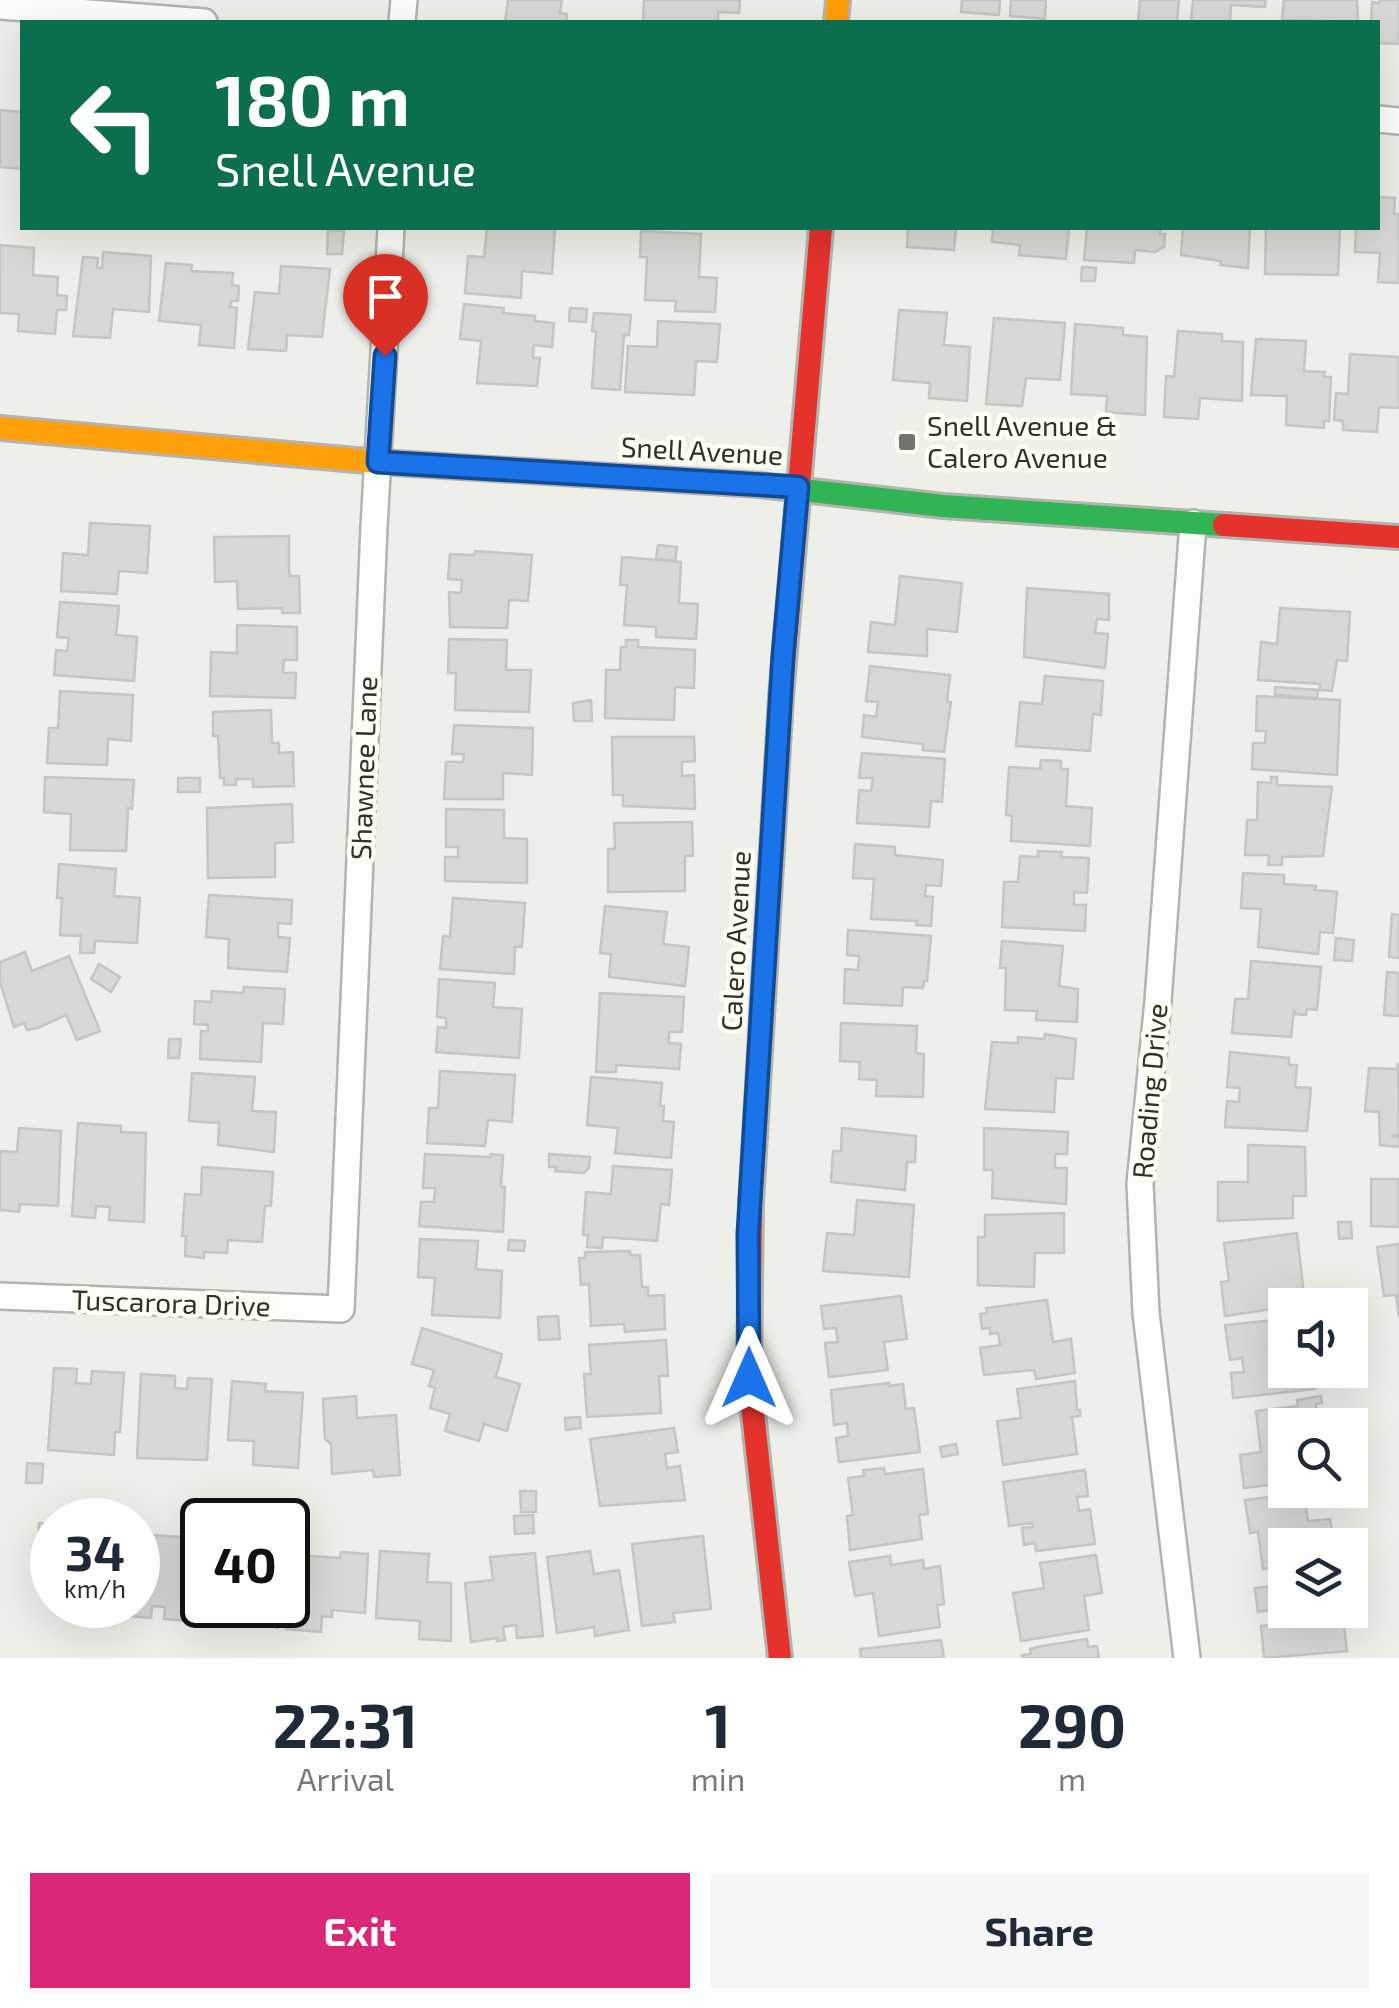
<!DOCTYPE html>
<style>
body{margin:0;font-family:"Exo 2",sans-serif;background:#f6f6f7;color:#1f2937;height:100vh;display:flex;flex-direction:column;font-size:38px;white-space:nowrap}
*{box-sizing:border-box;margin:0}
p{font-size:32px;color:#747a83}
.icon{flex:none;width:55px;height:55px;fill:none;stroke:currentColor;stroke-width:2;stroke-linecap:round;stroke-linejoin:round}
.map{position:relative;height:1658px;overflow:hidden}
.drawer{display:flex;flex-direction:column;background:#fff;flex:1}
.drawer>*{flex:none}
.hud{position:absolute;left:20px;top:20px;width:1360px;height:210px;border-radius:0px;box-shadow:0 10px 40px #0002;background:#0b6e4f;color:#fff;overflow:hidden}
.tools{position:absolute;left:1268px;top:1288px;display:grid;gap:20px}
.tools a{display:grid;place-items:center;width:100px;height:100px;border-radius:0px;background:#fff;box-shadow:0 10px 40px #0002;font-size:50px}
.speed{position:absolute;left:30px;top:1498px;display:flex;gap:20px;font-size:50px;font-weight:700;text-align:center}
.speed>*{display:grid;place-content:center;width:130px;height:130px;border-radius:50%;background:#fff;box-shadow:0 10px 40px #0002;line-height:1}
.speed small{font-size:25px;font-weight:400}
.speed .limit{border:5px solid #111;border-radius:15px;background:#fff;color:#111}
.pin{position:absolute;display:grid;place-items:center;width:85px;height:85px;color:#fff;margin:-102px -42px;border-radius:50% 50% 50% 0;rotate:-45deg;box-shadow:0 0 10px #0007}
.pin .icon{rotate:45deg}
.me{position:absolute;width:110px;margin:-55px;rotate:0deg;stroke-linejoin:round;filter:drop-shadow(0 0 8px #0008)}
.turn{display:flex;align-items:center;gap:35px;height:210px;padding:0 30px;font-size:45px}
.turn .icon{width:130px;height:130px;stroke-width:2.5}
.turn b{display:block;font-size:70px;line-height:85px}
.eta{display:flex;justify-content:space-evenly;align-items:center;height:170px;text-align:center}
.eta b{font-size:60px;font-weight:700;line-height:70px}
.cta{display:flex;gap:20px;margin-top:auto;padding:20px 30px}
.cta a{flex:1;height:115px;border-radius:0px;background:#db2777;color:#fff;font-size:40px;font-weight:700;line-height:115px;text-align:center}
.cta a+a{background:#f6f6f7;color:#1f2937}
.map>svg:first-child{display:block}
.building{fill:#d8d8d4;stroke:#c5c5c1;stroke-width:2.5}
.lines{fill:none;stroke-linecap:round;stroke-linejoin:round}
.street-casing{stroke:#b3b3b0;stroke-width:30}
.fast-casing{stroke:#b3b3b0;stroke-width:28}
.slow-casing{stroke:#b3b3b0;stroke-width:28}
.jam-casing{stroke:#b3b3b0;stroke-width:28}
.street{stroke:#fdfdfc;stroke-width:25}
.fast{stroke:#30b455;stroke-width:22}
.slow{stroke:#ff9f0a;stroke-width:22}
.jam{stroke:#e5322d;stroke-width:22}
.route-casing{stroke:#114b97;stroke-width:25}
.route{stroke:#1a73e8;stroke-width:18}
.poi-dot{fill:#73736f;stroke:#fefef5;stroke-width:4}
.labels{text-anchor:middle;stroke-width:9;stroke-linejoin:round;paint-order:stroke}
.poi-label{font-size:28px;fill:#30302d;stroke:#fefef5;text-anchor:start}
.street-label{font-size:28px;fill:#30302d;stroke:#fefef5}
</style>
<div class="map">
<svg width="1399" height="1658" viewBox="0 0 1399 1658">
<rect width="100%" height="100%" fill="#efefea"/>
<g class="building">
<polygon points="508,0 562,0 560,13 567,14 566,22 505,22"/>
<polygon points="644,0 740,0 739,13 718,12 718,22 643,22"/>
<polygon points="962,0 1000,0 999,15 961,12"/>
<polygon points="1011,0 1046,0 1045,19 1010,16"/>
<polygon points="1140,0 1179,0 1177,22 1138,22"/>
<polygon points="1193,0 1266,0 1265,7 1231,5 1230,22 1191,22"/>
<polygon points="1284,0 1357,0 1358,22 1282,20"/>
<polygon points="1380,0 1399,0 1399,44 1378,43 1378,22 1371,22 1372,2 1379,3"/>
<polygon points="0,110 22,112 22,169 0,167"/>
<polygon points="1378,197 1395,198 1394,214 1399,214 1399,283 1378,282 1380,253 1355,252 1356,228 1378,228"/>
<polygon points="487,228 555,228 552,274 522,271 521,298 465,293 468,256 484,257"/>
<polygon points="908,228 956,228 954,250 907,247"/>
<polygon points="993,228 1069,228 1066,259 1019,255 1020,245 992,242"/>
<polygon points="1087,228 1161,228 1160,234 1165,234 1164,247 1155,252 1135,250 1134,263 1084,260"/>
<polygon points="1183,228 1250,228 1248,268 1220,265 1221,261 1181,255"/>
<polygon points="1266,228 1340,228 1338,275 1265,274"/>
<polygon points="328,230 344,231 342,254 327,254"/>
<polygon points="641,231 701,234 699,277 717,278 715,312 675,311 676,301 645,300 647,257 640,257"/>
<polygon points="0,245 34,248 33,275 58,277 57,295 67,296 66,310 57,310 55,334 18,331 19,314 0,313"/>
<polygon points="103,252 151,256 149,312 113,309 110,338 73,336 83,257 98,258 97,268 102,268"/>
<polygon points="166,263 192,265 191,271 233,273 232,285 239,286 238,301 231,301 230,307 237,308 234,348 199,345 201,325 159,321"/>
<polygon points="281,266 330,269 322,337 287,335 286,351 248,349 255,292 279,294"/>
<polygon points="1082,267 1096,268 1095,281 1081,281"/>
<polygon points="464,304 504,308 503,313 535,316 535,321 554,323 552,347 534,345 533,358 540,358 537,386 477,383 481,341 460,339"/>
<polygon points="570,308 587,309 586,322 569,321"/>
<polygon points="899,310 947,313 944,345 970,347 967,401 929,398 930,383 893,380"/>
<polygon points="594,313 631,315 629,335 624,335 620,390 592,388 596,332 592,331"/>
<polygon points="994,318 1065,323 1060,380 1026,378 1022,406 986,404"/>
<polygon points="658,321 720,324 717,362 696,361 694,395 625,392 628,346 657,347"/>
<polygon points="1075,324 1123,328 1123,335 1147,337 1145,415 1106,412 1107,396 1071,394"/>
<polygon points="1178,331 1222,334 1222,341 1243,342 1242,401 1200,398 1198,419 1164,417 1166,376 1174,377"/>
<polygon points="1256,339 1306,341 1304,371 1325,372 1324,377 1331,377 1329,421 1324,421 1324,428 1286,425 1287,396 1251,395"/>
<polygon points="1350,354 1399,357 1399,408 1379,407 1377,432 1343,430 1343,421 1334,420 1336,393 1348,394"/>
<polygon points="90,523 150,526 147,573 119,571 117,594 61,591 63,553 88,555"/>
<polygon points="289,536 289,569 290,576 299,576 300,613 282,613 282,608 238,609 237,581 215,582 214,537"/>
<polygon points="658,545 677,547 675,561 656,559"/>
<polygon points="475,551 532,555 528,601 509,600 507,628 450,627 449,592 461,593 462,580 448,579 450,554 474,555"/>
<polygon points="622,557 681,562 679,603 698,604 696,639 656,637 656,627 624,625 627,585 620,585"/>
<polygon points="900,576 962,583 957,632 927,629 927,656 868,652 871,622 895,625"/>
<polygon points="1027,588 1109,594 1109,620 1097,619 1095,633 1108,634 1105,668 1024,657"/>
<polygon points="60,602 119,606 116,635 137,637 134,681 54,675 56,650 67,651 69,638 57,637"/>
<polygon points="1280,608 1350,612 1347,661 1337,660 1332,691 1320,690 1320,684 1258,680 1261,642 1277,644"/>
<polygon points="237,625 297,627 297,660 284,660 283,673 296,673 295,698 210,696 211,652 237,653"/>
<polygon points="449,639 507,640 506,670 531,670 529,712 455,710 456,673 448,673"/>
<polygon points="626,640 638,640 638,647 695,650 694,688 675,687 674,720 605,718 606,670 620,670 621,647 626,647"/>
<polygon points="870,666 950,675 947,702 951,702 944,752 923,750 923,744 862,737 864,715 876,717 878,702 866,701"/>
<polygon points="1045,676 1103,681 1101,715 1093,714 1090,751 1016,746 1020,702 1042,704"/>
<polygon points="1275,687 1318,690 1317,698 1275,695"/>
<polygon points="60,691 133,695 131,741 108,739 107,765 47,763 49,728 58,728"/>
<polygon points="1257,696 1340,700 1337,775 1252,769 1253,743 1265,743 1266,731 1256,731"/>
<polygon points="591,700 592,721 574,721 573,703"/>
<polygon points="271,710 272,743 279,743 279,753 293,752 294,786 253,787 253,779 236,779 236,785 224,785 224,778 220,778 218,736 213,736 213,712"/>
<polygon points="454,725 533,728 532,775 503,773 503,799 444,799 446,762 463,762 464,754 452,754"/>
<polygon points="612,737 694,737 695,761 682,762 682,776 694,775 695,809 623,806 623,795 613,795"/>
<polygon points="862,753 945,759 942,802 931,801 929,827 857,823 859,790 871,791 873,778 859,778"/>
<polygon points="1041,760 1061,761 1061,769 1068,769 1066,806 1092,808 1090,846 1011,841 1012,816 1006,815 1009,767 1040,769"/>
<polygon points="45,777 134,780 132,809 128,808 126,851 70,850 71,814 44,812"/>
<polygon points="1271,777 1277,777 1277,785 1332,787 1323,856 1282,857 1282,865 1268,865 1269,855 1245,855 1247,820 1257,820 1258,782 1271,783"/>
<rect x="178" y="778" width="22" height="14"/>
<polygon points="292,804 293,842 275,843 275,877 208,878 207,808"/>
<polygon points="446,809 504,810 504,838 527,839 527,883 445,881 445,857 458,857 458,847 446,847"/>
<polygon points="692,822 693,856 685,856 685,891 608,892 608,849 615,849 614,823"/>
<polygon points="855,844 895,847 895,855 943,860 941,886 926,885 925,896 933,897 931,926 916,925 917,921 871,919 874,879 853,878"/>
<polygon points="1038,851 1062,852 1061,857 1089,858 1087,893 1074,892 1074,905 1086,905 1085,931 1002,927 1004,882 1018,882 1020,856 1038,857"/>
<polygon points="59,864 116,869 114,896 140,898 137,943 95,941 94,953 80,953 81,936 60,935 62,898 57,898"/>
<polygon points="1243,873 1284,875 1284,884 1316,886 1315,890 1337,892 1333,933 1320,932 1318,954 1258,947 1261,909 1241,908"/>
<polygon points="209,895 292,900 291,924 278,923 278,937 290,938 287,972 228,968 229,939 206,937"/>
<polygon points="453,898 525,903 522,947 515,947 514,974 440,969 443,936 450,937"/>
<polygon points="605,906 667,912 663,944 689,947 685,986 609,977 611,954 600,953"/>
<polygon points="1392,914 1399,915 1399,958 1389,957"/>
<polygon points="848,930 931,936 927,981 924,981 923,988 903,987 902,1006 844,1003 845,969 858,970 859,956 847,955"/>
<polygon points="1336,938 1354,940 1352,961 1334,960"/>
<polygon points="1002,941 1063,946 1059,986 1078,989 1077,1022 1036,1020 1037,1011 1005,1010 1006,968 1000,968"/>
<polygon points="25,952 32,971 69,956 100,1031 77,1040 66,1015 38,1028 27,1030 24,1023 14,1027 0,982 0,962"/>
<polygon points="1251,961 1321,967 1317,1010 1307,1009 1306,1015 1295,1014 1294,1009 1291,1037 1232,1033 1235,999 1248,999"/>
<polygon points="99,964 120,977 111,992 91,979"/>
<polygon points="1387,972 1399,973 1399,1016 1384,1015"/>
<polygon points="439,979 495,983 493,1007 522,1009 519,1058 436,1052 438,1027 446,1028 446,1018 437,1017"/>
<polygon points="244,987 285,989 283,1024 263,1023 261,1062 200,1059 201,1031 208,1031 208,1025 194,1024 195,1001 211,1002 212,991 243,993"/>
<polygon points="600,993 684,997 682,1032 669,1032 669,1043 681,1044 679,1069 616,1065 616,1072 596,1072"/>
<polygon points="841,1023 917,1026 916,1053 924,1054 923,1097 876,1096 877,1080 859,1079 860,1062 840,1061"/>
<polygon points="1045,1034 1076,1039 1073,1079 1056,1078 1054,1112 985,1109 992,1042 1018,1043 1018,1037 1044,1039"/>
<polygon points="169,1039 181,1039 179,1058 168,1058"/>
<polygon points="1230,1052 1289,1058 1289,1065 1297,1065 1295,1087 1311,1088 1307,1131 1225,1127 1227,1101 1239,1102 1240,1088 1227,1087"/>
<polygon points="1398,1063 1399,1135 1391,1136 1399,1137 1399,1147 1380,1145 1379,1112 1365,1111 1369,1068 1397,1069"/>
<polygon points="440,1071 515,1075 512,1122 488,1120 485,1146 427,1143 429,1108 438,1108"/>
<polygon points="192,1073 255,1077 252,1111 276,1112 274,1152 218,1145 219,1123 189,1121"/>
<polygon points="591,1077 662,1083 660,1106 664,1106 663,1121 674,1122 671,1158 615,1153 618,1128 587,1125"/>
<polygon points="78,1123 121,1126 121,1132 146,1133 144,1222 109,1220 110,1207 96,1206 95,1218 72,1216"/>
<polygon points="19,1128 61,1131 58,1206 20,1204 19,1212 0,1210 0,1151 17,1152"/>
<polygon points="842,1128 916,1136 915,1162 907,1162 905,1190 831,1182 833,1151 841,1151"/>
<polygon points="984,1128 1068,1132 1067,1154 1055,1154 1055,1168 1067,1168 1066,1204 992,1198 993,1170 984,1170"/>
<polygon points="1248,1145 1305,1147 1306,1196 1293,1196 1293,1218 1218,1221 1218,1182 1248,1182"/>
<polygon points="425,1154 490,1157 491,1154 503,1155 501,1187 505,1187 503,1232 419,1226 421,1202 434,1202 435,1188 423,1188"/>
<polygon points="549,1154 590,1157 589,1168 584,1173 555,1171 556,1167 549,1167"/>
<polygon points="613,1166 672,1170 669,1205 661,1204 657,1241 603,1237 602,1248 587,1247 588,1235 583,1235 586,1192 611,1194"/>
<polygon points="202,1167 273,1172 271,1206 265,1206 262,1242 228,1240 227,1253 204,1252 204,1258 185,1256 186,1236 182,1236 185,1194 201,1195"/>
<polygon points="1371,1179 1399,1179 1399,1227 1371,1226"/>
<polygon points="857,1200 914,1205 909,1277 823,1271 827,1233 854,1235"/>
<polygon points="1064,1213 1064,1253 1035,1253 1034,1287 978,1285 978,1237 985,1237 985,1215"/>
<polygon points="1338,1222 1351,1222 1352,1238 1339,1239"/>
<polygon points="1297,1233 1305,1304 1225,1316 1221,1282 1229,1281 1224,1243"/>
<polygon points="420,1239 478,1241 476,1269 502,1271 500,1318 432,1315 435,1278 418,1277"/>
<polygon points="509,1240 525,1241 524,1251 508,1250"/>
<polygon points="1399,1244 1399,1317 1396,1295 1384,1296 1377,1247"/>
<polygon points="630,1251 630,1255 640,1255 642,1287 648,1287 648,1296 664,1295 665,1329 625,1332 624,1324 591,1326 589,1284 581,1285 579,1258 585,1258 585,1252"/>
<polygon points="901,1296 907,1339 884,1342 888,1370 829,1377 825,1343 838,1342 836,1328 824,1329 821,1306"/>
<polygon points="1047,1300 1053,1342 1071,1339 1075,1373 1036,1379 1034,1370 984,1375 980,1348 1000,1345 998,1333 990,1334 990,1328 982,1329 980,1314 987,1313 986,1308"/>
<polygon points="558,1316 560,1339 539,1340 538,1317"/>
<polygon points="1284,1319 1285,1370 1313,1370 1315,1389 1233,1398 1231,1373 1244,1372 1242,1358 1230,1360 1225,1325"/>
<polygon points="422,1328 502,1354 496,1377 520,1384 507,1431 484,1424 479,1441 445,1431 450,1414 430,1408 435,1388 429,1386 434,1370 412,1364"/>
<polygon points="666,1340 668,1376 659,1376 661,1413 587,1417 584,1374 591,1374 589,1345"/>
<polygon points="54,1368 77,1369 76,1383 91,1384 92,1371 124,1373 120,1432 115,1432 114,1455 48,1450"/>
<polygon points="141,1374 175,1376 175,1388 187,1389 188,1378 212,1379 207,1460 137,1458"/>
<polygon points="232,1381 266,1384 265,1391 303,1393 298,1468 253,1465 254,1441 228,1440"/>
<polygon points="1075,1381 1077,1410 1080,1410 1080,1416 1072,1417 1077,1454 1003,1465 997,1421 1021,1418 1017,1389"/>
<polygon points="889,1383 889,1386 903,1384 906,1409 914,1408 920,1452 839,1462 836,1438 848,1436 847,1423 834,1425 831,1390"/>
<polygon points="356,1396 357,1418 396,1415 400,1475 374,1477 373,1470 332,1474 331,1444 325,1439 323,1399"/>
<polygon points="1321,1396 1322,1403 1316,1404 1318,1425 1332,1425 1285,1425 1284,1483 1244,1488 1240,1455 1261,1452 1256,1411 1298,1406 1297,1400"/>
<polygon points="580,1417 581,1428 566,1430 565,1418"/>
<polygon points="674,1428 678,1452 665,1454 667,1468 680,1466 685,1500 600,1506 590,1439"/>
<polygon points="956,1444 958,1454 942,1457 940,1447"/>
<polygon points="27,1463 43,1464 42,1483 26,1483"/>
<polygon points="884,1468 885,1474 923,1469 928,1514 919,1515 922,1539 850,1550 847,1516 853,1515 848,1478 864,1476 863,1470"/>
<polygon points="1085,1470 1088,1496 1077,1497 1079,1511 1090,1509 1095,1544 1036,1551 1035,1543 1024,1545 1022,1528 1033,1527 1032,1523 1009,1526 1003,1482"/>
<polygon points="520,1491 536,1491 536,1512 521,1512"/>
<polygon points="1304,1493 1308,1521 1330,1519 1334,1545 1285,1545 1285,1566 1263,1569 1258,1532 1250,1533 1245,1500"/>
<polygon points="533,1515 534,1533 515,1534 514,1516"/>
<polygon points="39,1523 52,1524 52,1582 36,1581"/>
<polygon points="151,1535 195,1538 189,1621 164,1619 165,1607 152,1606 151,1618 117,1615 118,1605 138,1605 138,1558 149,1559"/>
<polygon points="703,1536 711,1609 673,1613 675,1622 642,1626 632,1544"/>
<polygon points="380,1551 429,1554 427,1582 451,1583 451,1641 419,1639 420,1621 376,1618"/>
<polygon points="590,1551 594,1574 619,1570 629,1630 595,1636 594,1627 557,1633 547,1557"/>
<polygon points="341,1552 368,1554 365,1613 332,1610 332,1617 322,1616 321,1632 286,1629 289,1588 292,1588 292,1580 296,1580 298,1555 340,1558"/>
<polygon points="535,1553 543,1636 517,1638 516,1625 503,1627 505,1640 497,1641 497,1638 471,1642 465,1583 493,1580 490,1557"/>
<polygon points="1096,1555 1102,1593 1084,1596 1089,1630 1021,1641 1013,1593 1044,1588 1040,1563"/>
<polygon points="890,1556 891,1565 923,1560 924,1569 940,1566 944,1604 937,1605 940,1627 879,1636 873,1593 855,1596 849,1562"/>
<polygon points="1285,1585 1285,1610 1342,1610 1347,1651 1264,1658 1261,1626 1272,1625 1271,1610 1258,1612 1255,1588"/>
<polygon points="67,1605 106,1605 105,1614 66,1611"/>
<polygon points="205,1605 276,1605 277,1628 269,1625 241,1626 242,1618 204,1615"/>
<polygon points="1087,1639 1088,1647 1097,1646 1099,1658 1023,1658 1022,1655 1031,1654 1030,1649 1042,1646"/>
<polygon points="941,1640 944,1658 861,1658 860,1649"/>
</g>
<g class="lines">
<defs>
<g id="street">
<polyline points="0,6 204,22"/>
<polyline points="402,22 404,0"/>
<polyline points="1378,119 1399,121"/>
<polyline points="0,1296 341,1309 374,527 391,228"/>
<polyline points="1187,1658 1146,1313 1140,1184 1158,1001 1193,523"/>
</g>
<g id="fast">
<polyline points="759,485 943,506 1224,525"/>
<polyline points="751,1203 781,697"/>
</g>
<g id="slow">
<polyline points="836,22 838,0"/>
<polyline points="0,428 378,462 759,485"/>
</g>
<g id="jam">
<polyline points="1224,525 1399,537"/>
<polyline points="781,697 821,228"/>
<polyline points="751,1203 749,1377 780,1658"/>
</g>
</defs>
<use href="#street" class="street-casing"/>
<use href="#fast" class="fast-casing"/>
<use href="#slow" class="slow-casing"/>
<use href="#jam" class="jam-casing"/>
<use href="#street" class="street"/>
<use href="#fast" class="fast"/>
<use href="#slow" class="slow"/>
<use href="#jam" class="jam"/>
</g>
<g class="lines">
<defs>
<polyline id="route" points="385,356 378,462 798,487 783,656 748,1234 749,1378"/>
</defs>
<use href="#route" class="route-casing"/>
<use href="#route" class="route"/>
</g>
<rect class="poi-dot" x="897" y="432" width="20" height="20" rx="5"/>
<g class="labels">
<g class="poi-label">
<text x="927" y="436">Snell Avenue &amp;<tspan x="927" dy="32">Calero Avenue</tspan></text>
</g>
<g class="street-label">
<text transform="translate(702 451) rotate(3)" y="10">Snell Avenue</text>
<text transform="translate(364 768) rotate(-88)" y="10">Shawnee Lane</text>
<text transform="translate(736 941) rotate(-87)" y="10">Calero Avenue</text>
<text transform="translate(1150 1091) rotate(-85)" y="10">Roading Drive</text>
<text transform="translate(171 1303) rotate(2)" y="10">Tuscarora Drive</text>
</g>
</g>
</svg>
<div class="tools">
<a><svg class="icon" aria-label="sound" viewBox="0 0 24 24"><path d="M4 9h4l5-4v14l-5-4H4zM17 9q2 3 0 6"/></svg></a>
<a><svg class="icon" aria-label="search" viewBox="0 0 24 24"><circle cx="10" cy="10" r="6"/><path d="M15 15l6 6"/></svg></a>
<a><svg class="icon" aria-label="layers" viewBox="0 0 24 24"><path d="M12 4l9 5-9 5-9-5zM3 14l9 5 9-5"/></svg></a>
</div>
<div class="speed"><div>34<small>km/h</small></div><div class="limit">40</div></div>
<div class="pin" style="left:385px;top:356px;background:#d93025"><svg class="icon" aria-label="arrive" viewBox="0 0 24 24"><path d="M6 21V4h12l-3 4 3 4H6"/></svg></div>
<svg class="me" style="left:749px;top:1378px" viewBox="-20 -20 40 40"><path d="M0-17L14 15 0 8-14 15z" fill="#1a73e8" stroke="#fff" stroke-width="4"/></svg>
<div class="hud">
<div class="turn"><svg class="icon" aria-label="left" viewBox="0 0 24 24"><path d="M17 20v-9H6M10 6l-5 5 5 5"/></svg><div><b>180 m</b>Snell Avenue</div></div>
</div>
</div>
<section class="drawer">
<div class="eta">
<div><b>22:31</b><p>Arrival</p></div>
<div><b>1</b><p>min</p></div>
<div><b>290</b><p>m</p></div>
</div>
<div class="cta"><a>Exit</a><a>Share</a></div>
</section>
